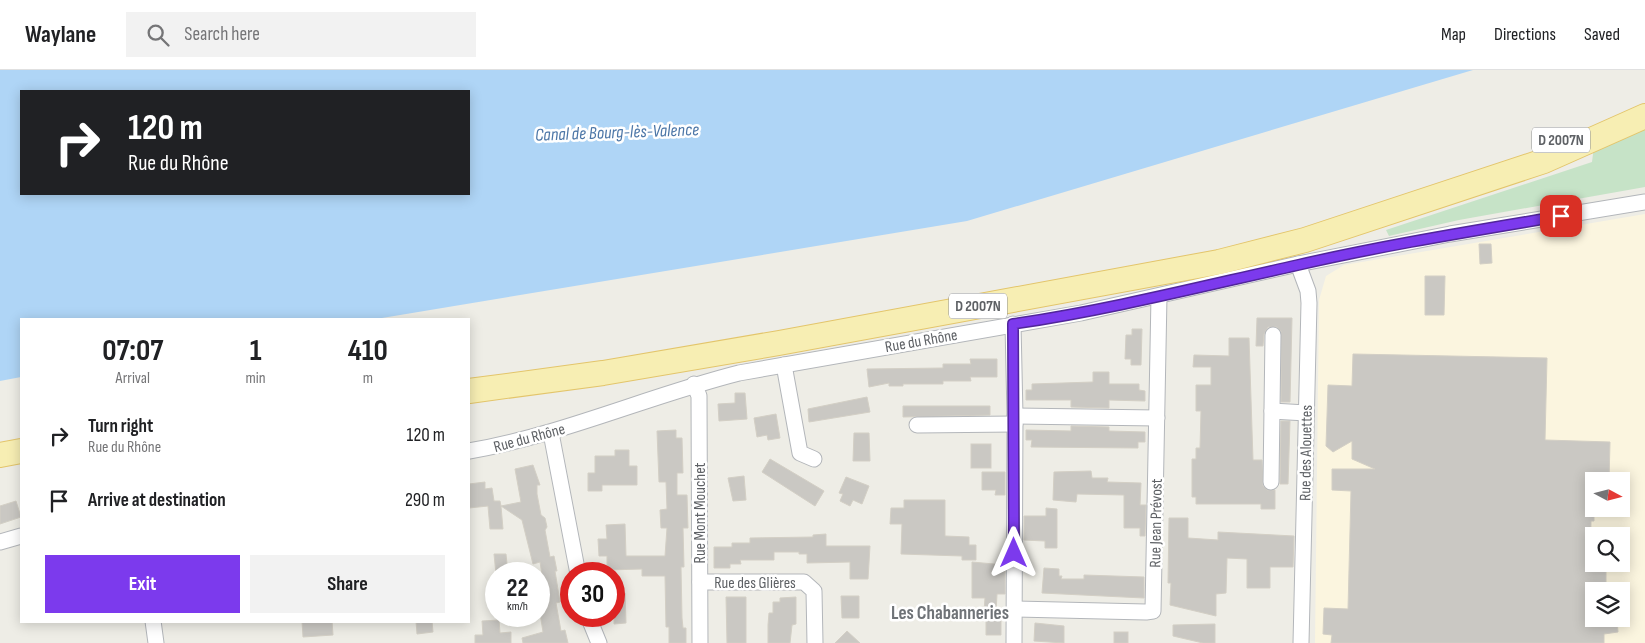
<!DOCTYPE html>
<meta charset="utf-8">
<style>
body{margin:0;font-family:"Sofia Sans Condensed",sans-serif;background:#f2f2f2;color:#202124;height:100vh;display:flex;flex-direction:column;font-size:19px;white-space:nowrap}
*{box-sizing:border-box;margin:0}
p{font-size:16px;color:#757577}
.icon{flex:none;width:28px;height:28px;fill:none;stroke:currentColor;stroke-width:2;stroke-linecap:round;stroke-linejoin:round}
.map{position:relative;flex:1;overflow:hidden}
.sheet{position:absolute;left:20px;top:248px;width:450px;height:305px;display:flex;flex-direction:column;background:#fff;border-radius:0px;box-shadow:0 2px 12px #0003}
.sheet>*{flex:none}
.banner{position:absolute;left:20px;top:20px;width:450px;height:105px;border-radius:0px;box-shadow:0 2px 12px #0003;background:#202124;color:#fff;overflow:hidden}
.needle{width:32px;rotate:97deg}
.fabs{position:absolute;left:1585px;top:402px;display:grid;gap:10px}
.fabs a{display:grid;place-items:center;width:45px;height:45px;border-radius:0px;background:#fff;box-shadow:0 2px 12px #0003;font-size:25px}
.speed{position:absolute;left:485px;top:492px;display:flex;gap:10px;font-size:25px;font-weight:700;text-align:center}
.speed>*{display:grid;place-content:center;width:65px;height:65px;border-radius:50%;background:#fff;box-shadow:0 2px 12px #0003;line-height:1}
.speed small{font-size:12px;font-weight:400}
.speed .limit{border:8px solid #d22;background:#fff;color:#111}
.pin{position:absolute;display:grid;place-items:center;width:42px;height:42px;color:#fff;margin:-21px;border-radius:10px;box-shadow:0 2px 8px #0006}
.me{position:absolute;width:55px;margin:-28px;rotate:0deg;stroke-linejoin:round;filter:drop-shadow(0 0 4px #0008)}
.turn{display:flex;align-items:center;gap:18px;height:105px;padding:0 25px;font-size:22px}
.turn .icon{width:65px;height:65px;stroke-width:2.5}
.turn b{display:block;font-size:35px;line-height:42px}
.eta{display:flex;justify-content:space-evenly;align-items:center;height:85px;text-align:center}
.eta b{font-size:30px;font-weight:700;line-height:35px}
.action{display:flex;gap:10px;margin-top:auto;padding:10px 25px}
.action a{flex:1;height:58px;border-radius:0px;background:#7c3aed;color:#fff;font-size:20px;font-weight:700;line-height:58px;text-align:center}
.action a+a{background:#f2f2f2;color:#202124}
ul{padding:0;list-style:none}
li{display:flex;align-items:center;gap:15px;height:65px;padding:0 25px}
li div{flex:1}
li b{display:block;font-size:19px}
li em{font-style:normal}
header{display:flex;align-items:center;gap:30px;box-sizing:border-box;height:70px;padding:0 25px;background:#fff;border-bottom:1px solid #e0e0e0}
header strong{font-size:24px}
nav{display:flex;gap:28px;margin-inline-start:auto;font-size:18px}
.search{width:350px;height:45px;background:#f2f2f2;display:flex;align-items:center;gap:12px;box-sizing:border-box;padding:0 18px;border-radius:0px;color:#757577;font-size:19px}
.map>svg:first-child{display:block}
.commercial{fill:#fbf5df;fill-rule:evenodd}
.green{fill:#c6e3c7}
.water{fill:#afd5f6;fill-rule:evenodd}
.building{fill:#cac8c3;stroke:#d3cfc5}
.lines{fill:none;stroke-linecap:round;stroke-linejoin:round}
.minor-casing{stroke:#b3b6ba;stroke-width:17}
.primary-casing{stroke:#e3c56b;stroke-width:26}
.minor{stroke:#fff;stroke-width:15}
.primary{stroke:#f7eeb3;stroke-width:24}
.route-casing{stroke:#51269a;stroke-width:12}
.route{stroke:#7c3aed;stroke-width:9}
.labels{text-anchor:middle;stroke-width:5;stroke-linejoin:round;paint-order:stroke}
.shield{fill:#fff;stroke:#8e9093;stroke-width:1}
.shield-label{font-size:15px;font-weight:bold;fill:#5e6165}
.street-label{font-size:16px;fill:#5e6165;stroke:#fff}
.water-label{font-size:18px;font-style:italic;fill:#4c76a7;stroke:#fff}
.quarter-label{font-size:19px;font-weight:bold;fill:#6f7377;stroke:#fff}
</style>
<header>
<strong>Waylane</strong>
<div class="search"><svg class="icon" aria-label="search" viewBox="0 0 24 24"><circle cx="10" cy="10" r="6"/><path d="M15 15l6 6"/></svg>Search here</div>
<nav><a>Map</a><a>Directions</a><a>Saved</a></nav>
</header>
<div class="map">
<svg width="1645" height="573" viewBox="0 0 1645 573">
<rect width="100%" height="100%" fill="#eeede6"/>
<path class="commercial" d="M1645,144V573H1315L1319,230L1326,206L1344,195ZM1594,411H1621V439H1594ZM1594,466H1621V494H1594ZM1594,521H1621V549H1594Z"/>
<polygon class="green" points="1645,54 1645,117 1459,150 1389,166 1386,160 1592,92 1594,76"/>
<path class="water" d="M0,0H1473L967,151L376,249H21V307L0,311ZM21,21H469V124H21Z"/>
<g class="building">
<polygon points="1479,174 1491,174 1492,193 1480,194"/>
<polygon points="1425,206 1445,206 1444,245 1425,245"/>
<polygon points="1257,248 1292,248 1290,332 1281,332 1281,261 1277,257 1268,257 1264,264 1263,276 1256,276"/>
<polygon points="1132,259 1142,259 1141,295 1131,295 1131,289 1125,289 1126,265 1132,265"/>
<polygon points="1229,268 1249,268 1253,390 1262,390 1263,416 1267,420 1275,420 1275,439 1261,439 1261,434 1196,434 1196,427 1192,427 1192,389 1196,389 1196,378 1200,378 1201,341 1196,341 1196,315 1211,315 1211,297 1193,297 1194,285 1229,286"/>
<polygon points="1353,284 1547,288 1545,370 1610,372 1609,411 1594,411 1594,451 1591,451 1590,490 1594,491 1594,494 1606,494 1606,521 1594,521 1594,549 1617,549 1618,562 1604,564 1604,573 1331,573 1332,565 1323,564 1324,538 1348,539 1351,421 1332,420 1332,399 1375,399 1352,389 1352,371 1333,382 1326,376 1328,315 1352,316"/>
<polygon points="970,289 997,289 997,307 970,307 971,311 943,311 943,314 903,314 903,316 889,316 889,313 869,317 867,299 943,298 943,294 971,294"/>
<polygon points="1093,302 1109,302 1109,314 1139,314 1139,320 1145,321 1145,331 1109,330 1109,338 1071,337 1071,330 1026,330 1026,320 1032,320 1032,314 1093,312"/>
<polygon points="735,323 745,323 747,349 719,351 718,334 735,333"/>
<polygon points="867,327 870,342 809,352 808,339"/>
<polygon points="903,336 990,336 990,345 903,347"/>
<polygon points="776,344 780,368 768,370 767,365 757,367 754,348"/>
<polygon points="1281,351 1290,351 1288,414 1280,414"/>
<polygon points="1071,356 1109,357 1109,361 1145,362 1145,372 1138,372 1138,378 1031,377 1032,370 1026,370 1026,360 1071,361"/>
<polygon points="676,360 676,368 682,368 683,403 677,403 677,425 687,425 688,458 683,458 684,497 681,497 682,548 683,558 686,558 686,573 669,573 669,557 666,557 665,506 642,506 642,499 607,500 607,486 599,486 598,469 607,469 606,455 625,454 626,486 665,486 667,458 661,458 660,440 667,439 666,412 659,412 657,361"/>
<polygon points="854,363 869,363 870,391 853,391"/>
<rect x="971" y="374" width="20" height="24"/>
<polygon points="615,380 629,380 629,396 637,396 637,415 602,415 602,421 588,421 588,403 595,403 595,386 615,386"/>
<polygon points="770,389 824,421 815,436 762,402"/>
<polygon points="533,395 540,415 537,415 537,424 541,445 545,448 547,457 545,460 550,487 554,486 557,501 555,501 560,532 556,533 561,561 565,560 568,573 523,573 522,568 543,562 539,537 539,532 542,531 539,518 544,517 540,492 533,494 522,450 501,436 503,459 490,459 488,436 469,438 469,414 485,412 485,419 492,418 494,431 500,431 501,436 521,432 515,399"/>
<polygon points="1091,401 1092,408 1108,408 1107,412 1141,413 1140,435 1146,435 1145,466 1140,466 1140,458 1124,458 1124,425 1077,424 1076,432 1053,430 1054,402"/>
<polygon points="982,402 1005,402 1005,425 995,425 996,420 982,420"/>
<polygon points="744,406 746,430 733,431 728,408"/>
<polygon points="846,407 869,416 862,434 853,430 850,436 840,431 843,424 839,423"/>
<polygon points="904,430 945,430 945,466 969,467 969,475 976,475 976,490 962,490 962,486 901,484 902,454 890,454 891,438 904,438"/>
<polygon points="16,431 21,447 0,454 0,436"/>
<polygon points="1046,438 1057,439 1057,478 1045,478 1045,471 1024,470 1024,446 1046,446"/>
<polygon points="1169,448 1188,448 1188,468 1218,470 1218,462 1294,466 1293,497 1270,497 1270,518 1247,518 1247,489 1227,488 1226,523 1216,524 1216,546 1170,535 1171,513 1168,513"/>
<polygon points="826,464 826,476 870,476 868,509 850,509 850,492 807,493 807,484 799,484 799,482 774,482 774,490 740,490 741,494 730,494 730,498 714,498 714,477 732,477 732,473 750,473 750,468 813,467 813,465"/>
<polygon points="494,484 506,484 508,504 496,504"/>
<polygon points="972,492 1005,495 1005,524 997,524 996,542 984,541 985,528 972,528"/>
<polygon points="1044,498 1059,499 1059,506 1062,506 1061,509 1084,509 1084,505 1144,507 1144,528 1042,523"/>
<polygon points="614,523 625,523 626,553 614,554"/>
<polygon points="841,526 859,526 859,548 842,548"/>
<polygon points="726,527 746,527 746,573 727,573"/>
<polygon points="796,527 796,554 792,555 790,573 768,573 768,555 769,543 773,543 773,532 780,532 780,528"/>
<polygon points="986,547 1001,550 1001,565 986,565"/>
<polygon points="499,550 500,563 511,562 511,573 475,573 475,565 483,565 482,551"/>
<polygon points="302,551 332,551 333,565 303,567"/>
<polygon points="416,551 432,551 433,562 417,564"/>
<polygon points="1035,553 1064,556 1064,573 1034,571"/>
<polygon points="1215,554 1215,573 1203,573 1173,566 1173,555"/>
<polygon points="847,561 860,573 835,573"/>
<rect x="1114" y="562" width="14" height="11"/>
</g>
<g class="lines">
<defs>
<g id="minor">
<polyline points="1298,194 1308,221 1309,233 1301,573"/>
<polyline points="1013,254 1015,346 1014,573"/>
<polyline points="784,295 800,383 814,389"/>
<polyline points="694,314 699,326 700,573"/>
<polyline points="1272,341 1306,343"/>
<polyline points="1015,346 1157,348"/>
<polyline points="917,355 1015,354"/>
<polyline points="551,363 578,504"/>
<path d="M469,381C562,365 648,326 739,303L1081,243L1298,194L1450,164L1645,132"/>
<polyline points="1271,412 1273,265"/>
<polyline points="0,472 21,466"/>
<polyline points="700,512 804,512 814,521 815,573"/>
<polyline points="1014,539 1146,542 1153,541 1159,226"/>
<polyline points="588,546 599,573"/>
<polyline points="153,551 156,573"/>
</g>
<g id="primary">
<polyline points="469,321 603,303 779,273 1219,192 1305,170 1544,91 1645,46"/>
<polyline points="0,385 21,381"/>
</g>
</defs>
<use href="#minor" class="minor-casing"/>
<use href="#primary" class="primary-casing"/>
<use href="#minor" class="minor"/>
<use href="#primary" class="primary"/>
</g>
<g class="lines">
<defs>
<path id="route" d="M1014,483L1013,254C1109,240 1203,216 1298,195C1385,175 1473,161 1561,146"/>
</defs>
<use href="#route" class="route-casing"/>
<use href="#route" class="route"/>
</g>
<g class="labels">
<g class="shield">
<rect x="1532" y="57.5" width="58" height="25" rx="4"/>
<rect x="949" y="223.5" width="58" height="25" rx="4"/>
</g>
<g class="shield-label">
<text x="1561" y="75">D 2007N</text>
<text x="978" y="241">D 2007N</text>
</g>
<g class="street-label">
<text transform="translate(921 270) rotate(-10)" y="6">Rue du Rhône</text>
<text transform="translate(529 367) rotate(-15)" y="6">Rue du Rhône</text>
<text transform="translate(1305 383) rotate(-89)" y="6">Rue des Alouettes</text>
<text transform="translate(699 443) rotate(-90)" y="6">Rue Mont Mouchet</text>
<text transform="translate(1155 453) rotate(-89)" y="6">Rue Jean Prévost</text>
<text x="755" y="518">Rue des Glières</text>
</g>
<g class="water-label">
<text transform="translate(617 62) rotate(-2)" y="6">Canal de Bourg-lès-Valence</text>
</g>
<g class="quarter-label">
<text x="950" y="549">Les Chabanneries</text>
</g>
</g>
</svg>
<div class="fabs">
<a><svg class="needle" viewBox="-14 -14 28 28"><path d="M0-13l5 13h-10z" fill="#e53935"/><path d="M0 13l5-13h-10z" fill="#757577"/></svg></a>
<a><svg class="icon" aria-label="search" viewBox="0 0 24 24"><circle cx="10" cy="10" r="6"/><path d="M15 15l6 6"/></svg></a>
<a><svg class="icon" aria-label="layers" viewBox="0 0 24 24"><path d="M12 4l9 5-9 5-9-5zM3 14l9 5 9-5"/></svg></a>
</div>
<div class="speed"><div>22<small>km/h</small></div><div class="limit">30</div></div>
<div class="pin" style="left:1561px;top:146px;background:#d93025"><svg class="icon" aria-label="arrive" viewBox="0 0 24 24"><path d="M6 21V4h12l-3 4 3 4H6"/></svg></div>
<svg class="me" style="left:1014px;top:483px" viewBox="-20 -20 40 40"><path d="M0-17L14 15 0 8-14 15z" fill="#7c3aed" stroke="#fff" stroke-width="4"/></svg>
<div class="banner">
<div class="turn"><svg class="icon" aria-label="right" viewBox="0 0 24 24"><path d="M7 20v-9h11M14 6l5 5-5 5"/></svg><div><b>120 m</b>Rue du Rhône</div></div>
</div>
<section class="sheet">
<div class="eta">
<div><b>07:07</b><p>Arrival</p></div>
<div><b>1</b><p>min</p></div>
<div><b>410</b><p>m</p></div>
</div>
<ul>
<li><svg class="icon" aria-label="right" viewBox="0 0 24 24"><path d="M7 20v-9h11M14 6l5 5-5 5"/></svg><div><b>Turn right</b><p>Rue du Rhône</p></div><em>120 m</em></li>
<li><svg class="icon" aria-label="arrive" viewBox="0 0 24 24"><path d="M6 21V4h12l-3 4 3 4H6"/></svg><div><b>Arrive at destination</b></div><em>290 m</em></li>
</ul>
<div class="action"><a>Exit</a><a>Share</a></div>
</section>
</div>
